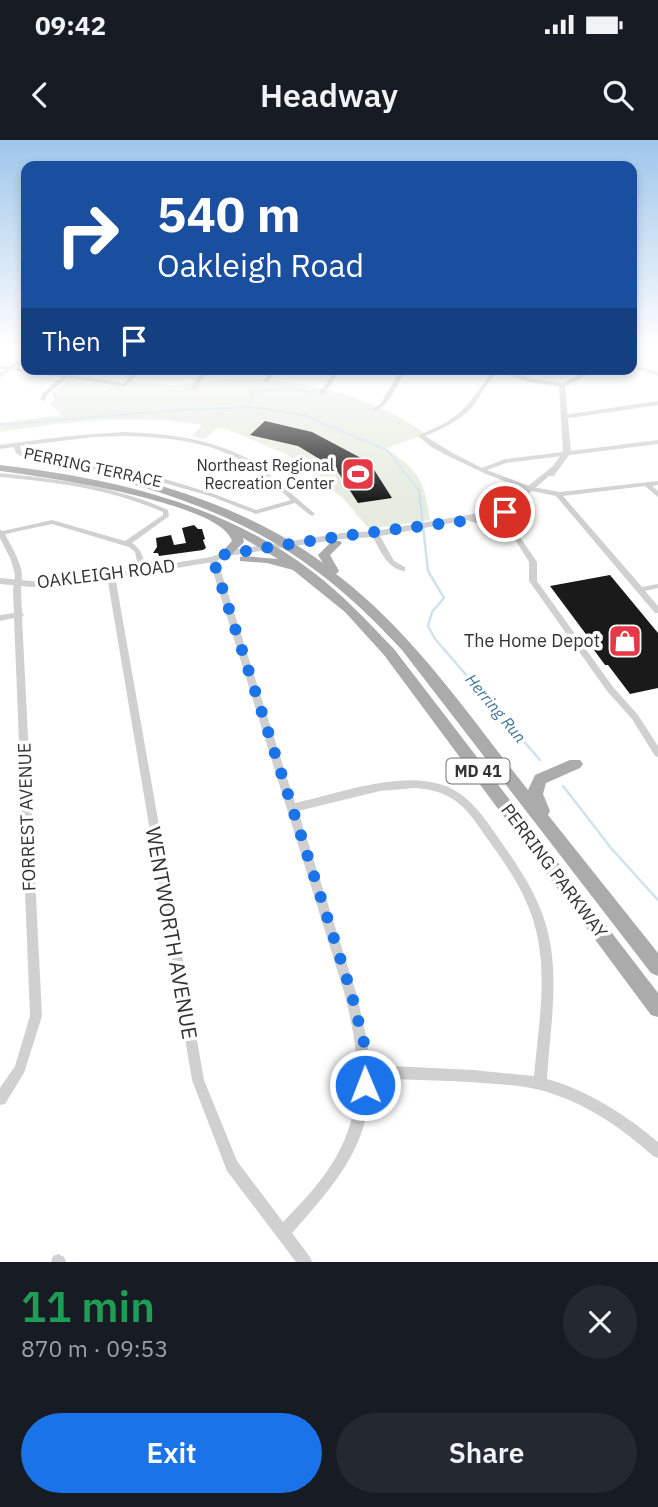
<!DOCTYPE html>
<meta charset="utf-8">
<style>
body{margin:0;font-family:"IBM Plex Sans",sans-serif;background:#242831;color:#f1f3f6;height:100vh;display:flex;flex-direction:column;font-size:26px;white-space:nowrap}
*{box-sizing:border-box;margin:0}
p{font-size:23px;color:#9ea1a6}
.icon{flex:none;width:38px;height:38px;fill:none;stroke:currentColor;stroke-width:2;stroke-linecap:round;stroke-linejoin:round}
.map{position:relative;height:1122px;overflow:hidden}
.details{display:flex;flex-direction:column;background:#171b24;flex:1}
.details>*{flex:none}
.guide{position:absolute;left:21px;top:21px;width:616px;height:214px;border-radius:14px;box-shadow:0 4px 10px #0003;background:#1a4fa0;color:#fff;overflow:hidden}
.pin{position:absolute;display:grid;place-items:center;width:60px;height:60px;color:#fff;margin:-30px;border:4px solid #fff;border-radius:50%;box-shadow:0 2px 7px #0007}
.me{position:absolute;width:77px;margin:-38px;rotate:359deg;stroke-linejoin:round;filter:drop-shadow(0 0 5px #0008)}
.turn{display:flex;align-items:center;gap:24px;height:147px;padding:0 21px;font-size:32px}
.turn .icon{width:91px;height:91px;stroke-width:2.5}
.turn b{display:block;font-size:49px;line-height:60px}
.then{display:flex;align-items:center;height:66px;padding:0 21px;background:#0003;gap:14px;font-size:26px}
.round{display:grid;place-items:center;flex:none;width:74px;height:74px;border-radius:37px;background:#242831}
.overview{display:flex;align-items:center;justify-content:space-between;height:119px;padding:0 21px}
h1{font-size:42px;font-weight:600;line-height:52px;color:#1e9e55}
.action{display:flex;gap:14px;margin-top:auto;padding:14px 21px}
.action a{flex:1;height:80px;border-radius:42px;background:#1a73e8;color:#fff;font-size:28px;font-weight:600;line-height:80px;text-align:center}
.action a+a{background:#242831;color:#f1f3f6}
.status{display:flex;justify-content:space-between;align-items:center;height:49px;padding:0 35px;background:#171b24;direction:ltr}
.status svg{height:19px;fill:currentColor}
header{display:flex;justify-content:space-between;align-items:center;height:91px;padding:0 21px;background:#171b24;font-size:32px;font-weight:600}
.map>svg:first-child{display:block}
.green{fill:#e6ecdf}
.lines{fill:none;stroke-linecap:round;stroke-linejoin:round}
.stream-far1{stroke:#cfe2ee;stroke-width:2}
.stream{stroke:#cfe2ee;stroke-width:2.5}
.building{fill:#1a1a1a}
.minor{fill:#d0d0d0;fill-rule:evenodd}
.tertiary{fill:#d0d0d0;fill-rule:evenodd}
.primary{fill:#ababab;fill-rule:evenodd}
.route{stroke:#1a73e8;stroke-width:12;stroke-dasharray:0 21.6}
.labels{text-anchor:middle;stroke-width:7;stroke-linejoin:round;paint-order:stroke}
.far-poi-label{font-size:16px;fill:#333;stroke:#fff;text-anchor:end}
.far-street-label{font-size:16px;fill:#333;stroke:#fff}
.far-water-label{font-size:16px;font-style:italic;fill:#3f7597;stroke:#fff}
.shield{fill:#fff;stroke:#707070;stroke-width:2}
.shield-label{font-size:16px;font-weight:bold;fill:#333}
.street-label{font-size:18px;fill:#333;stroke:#fff}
.poi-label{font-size:18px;fill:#333;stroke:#fff;text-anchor:end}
.near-street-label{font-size:21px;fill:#333;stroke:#fff}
</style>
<div class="status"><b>09:42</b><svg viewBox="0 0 49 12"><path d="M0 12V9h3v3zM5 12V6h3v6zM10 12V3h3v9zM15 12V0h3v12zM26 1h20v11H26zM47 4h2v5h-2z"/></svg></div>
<header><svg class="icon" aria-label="back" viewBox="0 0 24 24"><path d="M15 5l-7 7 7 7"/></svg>Headway<svg class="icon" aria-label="search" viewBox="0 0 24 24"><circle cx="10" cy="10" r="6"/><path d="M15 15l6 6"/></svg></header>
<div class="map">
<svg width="658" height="1122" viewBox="0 0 658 1122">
<rect width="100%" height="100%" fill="#fff"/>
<path class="green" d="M232,239C298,238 372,255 426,294L386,308C420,333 423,337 430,380L369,389L343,358L288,315L227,289L218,288L204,299L192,296L202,285C135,273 67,282 0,292V283L62,275L49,263L55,260L52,253L68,240L126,247L131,242L175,245Z"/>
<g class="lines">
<g class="stream-far1">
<polyline points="253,252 286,248 314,252"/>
<polyline points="248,267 253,251"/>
<polyline points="0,285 176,270 252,267 303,275 388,311 420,352"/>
</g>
<g class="stream">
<polyline points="419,350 428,431 444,458 432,472 428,486 435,499 540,620"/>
<polyline points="563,646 611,708 658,760"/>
</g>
</g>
<g class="building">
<polygon points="265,281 312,292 361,318 373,328 392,358 358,363 336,329 298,306 250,295"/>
<polygon points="194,385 198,389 202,389 205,399 203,400 206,408 203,410 159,416 158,413 153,413 157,407 156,398 171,395 174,405 186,403 182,388"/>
<polygon points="610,435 658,493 658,548 630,554 608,525 605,525 594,510 597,509 550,446"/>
</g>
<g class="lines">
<g class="minor">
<polygon points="26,215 26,219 15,228 64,235 71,229 76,229 70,235 124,243 138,229 143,229 125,247 67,238 47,255 45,260 43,261 40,259 43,253 61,237 11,230 0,238 0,233 6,229 0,229 0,225 9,227"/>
<polygon points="632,223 658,232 658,236 632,227"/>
<polygon points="204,229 209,229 195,250 191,250 190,249"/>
<polygon points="272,229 277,229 268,242 264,242 263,241"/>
<polygon points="336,229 341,229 324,254 320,254 319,253"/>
<path d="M401,229H406C398,243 389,268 373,271V269L381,263Z"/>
<path d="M494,229H502L530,238L562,243L565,245L562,247L529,242L498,232C488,241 482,254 474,265C461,280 443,289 425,296L451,312L482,328L505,319L658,300V304L506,323L487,330L532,347L560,352L658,341V345L652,346L658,351V357L645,346L563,356L642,447L658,444V448L645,451L658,466V473H655L556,356L527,350L486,334L446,315L430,306L418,296L447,282L459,273L470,262Z"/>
<polygon points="658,261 658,265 563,279 560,277 563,275"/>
<path d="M125,292C171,294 217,299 257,324L315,374L312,376L310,375L295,363L256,374L210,356L154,340L24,318L16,313L14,307L0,309V305C42,299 83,294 125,292ZM125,296C166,297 208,301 245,322C262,332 277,347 291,360L256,370L214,354L155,336L26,314L21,311L20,306L93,297Z"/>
<path d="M0,333C58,339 115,346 168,370L169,376L132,403C142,409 144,420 147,431L143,433L139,431L135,412L129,407L52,384L5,394L15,413L21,428L22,435L21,451L22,473L24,475L22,477L42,876L24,933L5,964L0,965V948L15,926L30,876L14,478L0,481V475L14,473L13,451L15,435L11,420L0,398V390L3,391L52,380L125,401L163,375V372C111,349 56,342 0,337Z"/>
<polygon points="495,369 497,370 511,384 537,422 537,441 613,547 638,575 658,606 658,617 655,616 632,579 607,551 529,441 529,422 511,393 469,381 468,380 471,378 507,388 492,371"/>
<path d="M375,392L379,394L394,421L405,427V431C386,429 380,409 371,394Z"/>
<path d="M210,417H213L217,419L295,663C335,654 391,634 431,642C462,647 478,669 495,693C513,719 532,745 543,776C562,828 550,886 547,939C587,950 626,975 658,1002V1018L653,1016C624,990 590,966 553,954C531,946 507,945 483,943C446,940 408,940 370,938C371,1006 334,1045 292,1093L310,1117L312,1122H296L227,1031L192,940L107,436L108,434H114L115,436L204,940L237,1021L283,1082C297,1067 311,1053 323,1037C367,977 362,921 344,852L209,419ZM415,648C456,651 467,669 489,701C504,722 518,742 528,766C551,820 539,880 534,936L473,930L370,925L367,900L356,852L298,671L380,651Z"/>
<polygon points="58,1114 64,1117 66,1122 51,1122 53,1116"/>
</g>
<g class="tertiary">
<polygon points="640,204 648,204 632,213 632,209"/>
<polygon points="589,229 597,229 565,247 571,312 554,336 549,336 514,366 484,377 375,397 342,399 228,416 213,422 67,446 31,447 0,444 0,438 31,441 67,440 211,417 226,411 342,393 375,391 479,373 508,362 553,326 563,312 559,246"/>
</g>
<g class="primary">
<path d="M0,325C110,338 223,363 313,432C343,455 368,482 394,509L658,853V877L651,875L384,515L345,472L293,430L267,423L240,421V417L244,416L278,419L243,398L244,402L230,416H222L220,414L232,401C221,362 40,336 0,331Z"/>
<path d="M122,335C193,353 264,379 323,423L318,415L332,401H340L342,403L330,415L339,431L336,434C413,492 469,576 528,650L535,635L570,620H580L583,624L580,628L546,643L543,654L550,671L548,675L658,813V836L651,833L402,510C316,416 241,374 118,340L117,338Z"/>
</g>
</g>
<linearGradient id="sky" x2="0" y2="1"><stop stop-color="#9ec6ea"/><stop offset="0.57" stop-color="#fff"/><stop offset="1" stop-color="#fff" stop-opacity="0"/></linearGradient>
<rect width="658" height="361" fill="url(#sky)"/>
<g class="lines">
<polyline class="route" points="365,945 364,903 351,852 213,419 226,414 342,396 471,380 505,372"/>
</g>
<defs>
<symbol id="stadium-square" viewBox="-11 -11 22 22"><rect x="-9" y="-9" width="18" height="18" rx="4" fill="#e63946" stroke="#fff"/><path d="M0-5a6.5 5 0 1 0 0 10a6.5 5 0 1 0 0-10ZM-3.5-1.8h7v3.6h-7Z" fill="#fff"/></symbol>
<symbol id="shop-square" viewBox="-11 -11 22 22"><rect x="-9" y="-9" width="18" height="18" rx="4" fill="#e63946" stroke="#fff"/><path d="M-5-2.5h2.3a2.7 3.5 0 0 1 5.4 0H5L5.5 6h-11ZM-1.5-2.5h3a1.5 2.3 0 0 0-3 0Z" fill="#fff"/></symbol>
</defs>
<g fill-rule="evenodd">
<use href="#stadium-square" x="339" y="315" width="38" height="38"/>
<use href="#shop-square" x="606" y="482" width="38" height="38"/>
</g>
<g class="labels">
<g class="far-poi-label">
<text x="334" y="331">Northeast Regional<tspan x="334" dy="18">Recreation Center</tspan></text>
</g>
<g class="far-street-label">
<text transform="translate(93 327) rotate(12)" y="6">PERRING TERRACE</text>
</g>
<g class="far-water-label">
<text transform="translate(496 568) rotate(50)" y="6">Herring Run</text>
</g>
<rect class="shield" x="446.5" y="618.5" width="63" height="25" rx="5"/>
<g class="shield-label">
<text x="478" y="637">MD 41</text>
</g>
<g class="street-label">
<text transform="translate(106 434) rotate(-7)" y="6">OAKLEIGH ROAD</text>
<text transform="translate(27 677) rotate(-92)" y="6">FORREST AVENUE</text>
<text transform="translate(554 731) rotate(53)" y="6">PERRING PARKWAY</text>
</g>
<g class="poi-label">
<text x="600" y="507">The Home Depot</text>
</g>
<g class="near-street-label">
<text transform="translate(171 793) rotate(80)" y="7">WENTWORTH AVENUE</text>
</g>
</g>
</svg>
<div class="pin" style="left:505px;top:372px;background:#d93025"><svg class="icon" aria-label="arrive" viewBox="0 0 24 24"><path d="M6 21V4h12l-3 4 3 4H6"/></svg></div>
<svg class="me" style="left:365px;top:945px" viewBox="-20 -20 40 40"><circle r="17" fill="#1a73e8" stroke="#fff" stroke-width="3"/><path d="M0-11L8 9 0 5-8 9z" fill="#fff"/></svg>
<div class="guide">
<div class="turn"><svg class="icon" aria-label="right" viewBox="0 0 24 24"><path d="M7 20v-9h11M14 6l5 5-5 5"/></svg><div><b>540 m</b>Oakleigh Road</div></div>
<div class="then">Then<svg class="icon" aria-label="arrive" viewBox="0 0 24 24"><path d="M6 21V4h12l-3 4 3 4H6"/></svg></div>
</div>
</div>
<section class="details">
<div class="overview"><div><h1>11 min</h1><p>870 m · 09:53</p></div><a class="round"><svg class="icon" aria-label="close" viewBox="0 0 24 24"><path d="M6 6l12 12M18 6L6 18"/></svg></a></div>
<div class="action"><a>Exit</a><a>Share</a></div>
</section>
